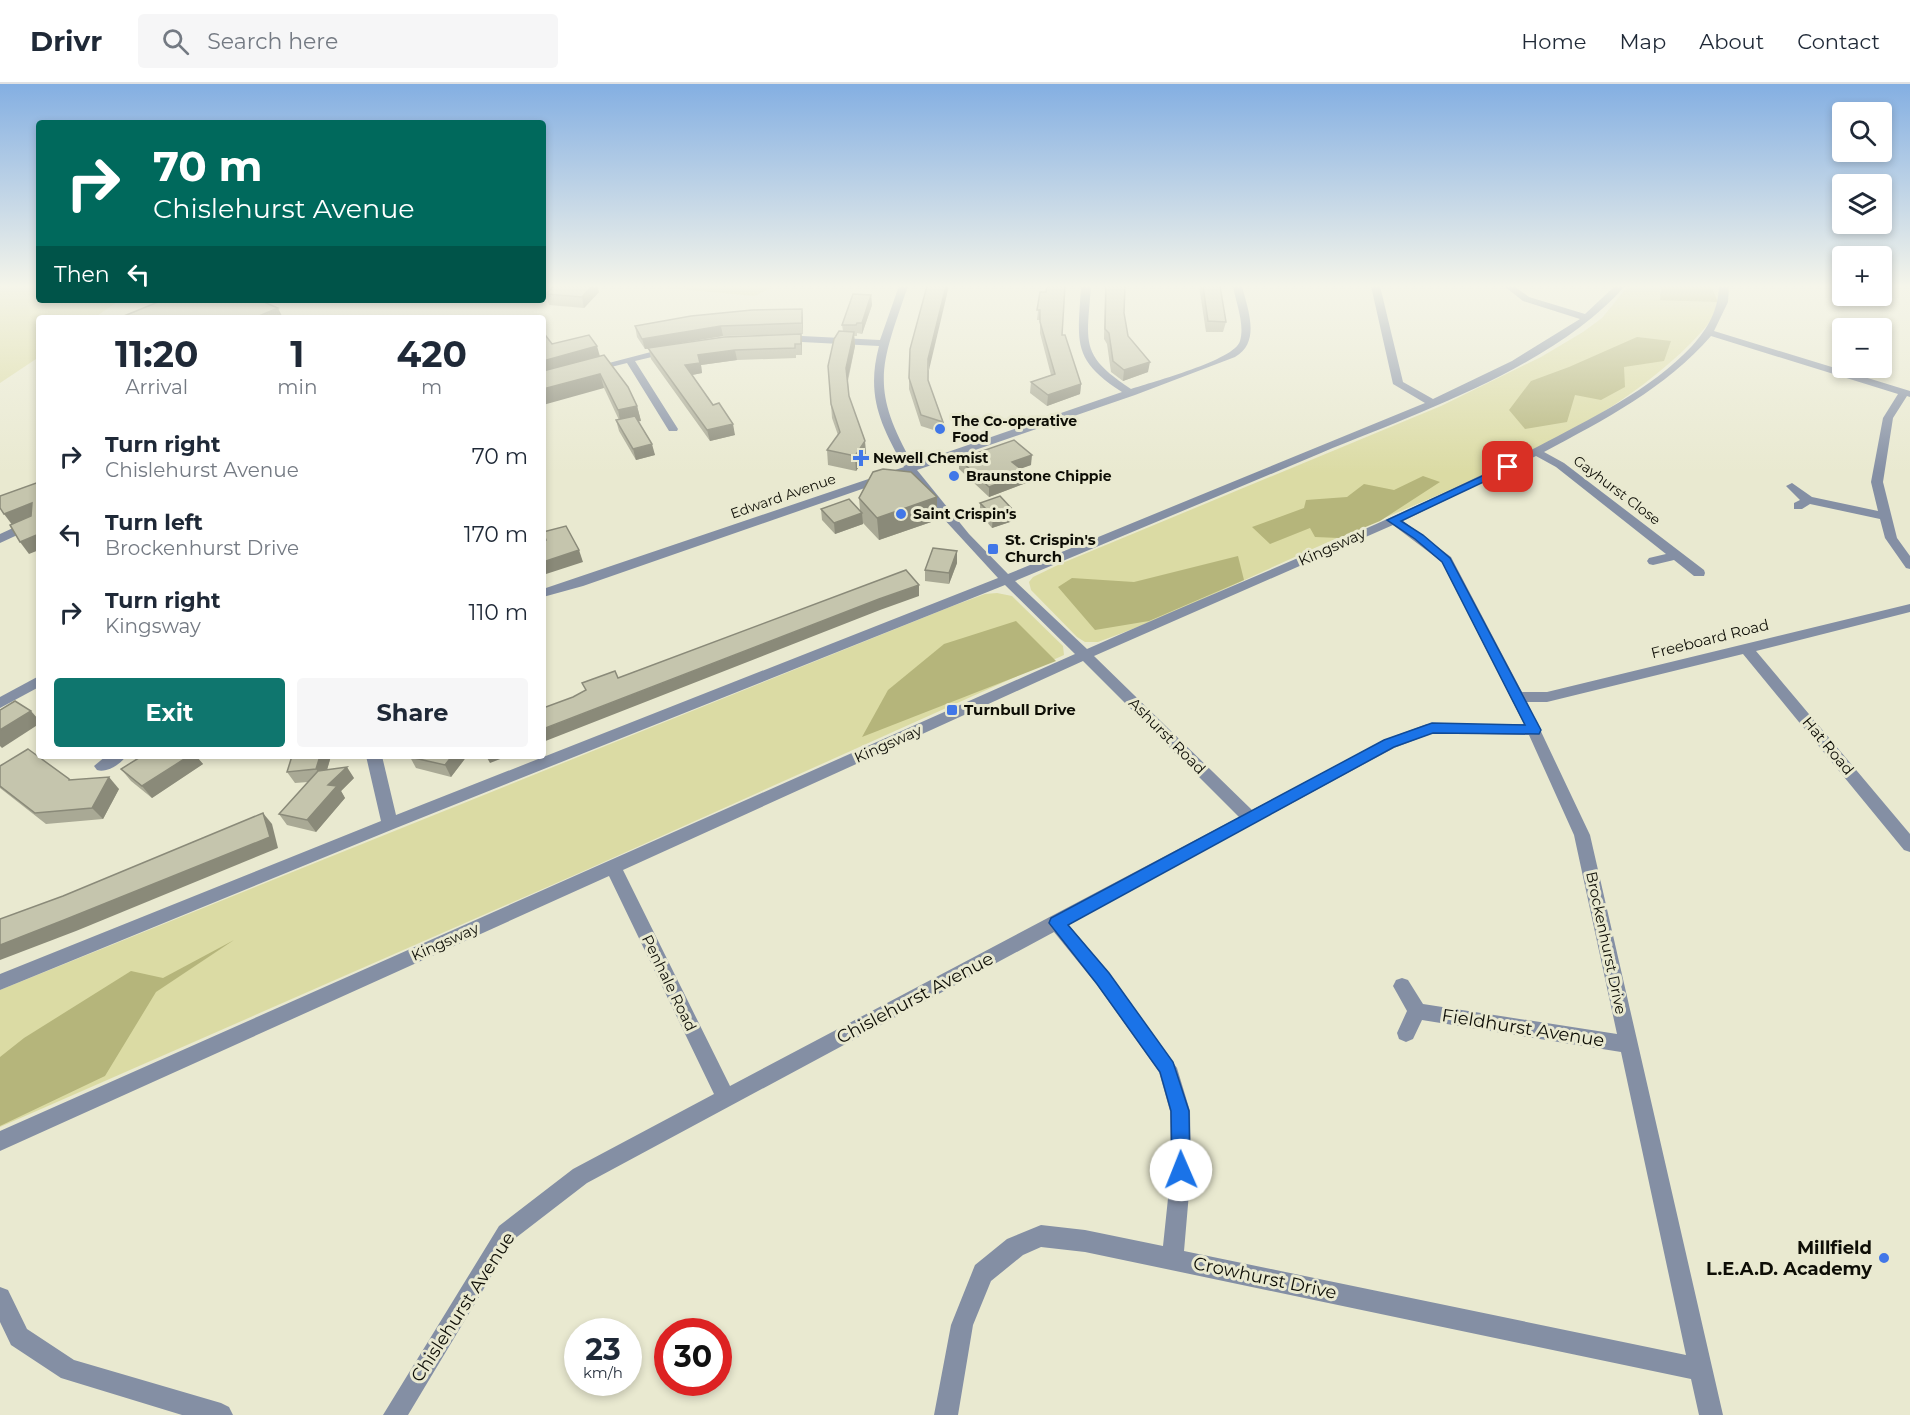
<!DOCTYPE html>
<meta charset="utf-8">
<style>
body{margin:0;font-family:Montserrat,sans-serif;background:#f6f6f7;color:#1f2937;height:100vh;display:flex;flex-direction:column;font-size:22px;white-space:nowrap}
*{box-sizing:border-box;margin:0}
p{font-size:20px;color:#747a83}
.icon{flex:none;width:33px;height:33px;fill:none;stroke:currentColor;stroke-width:2;stroke-linecap:round;stroke-linejoin:round}
.map{position:relative;flex:1;overflow:hidden}
.side{position:absolute;left:36px;top:231px;width:510px;height:444px;display:flex;flex-direction:column;background:#fff;border-radius:6px;box-shadow:0 3px 9px #0003}
.side>*{flex:none}
.hud{position:absolute;left:36px;top:36px;width:510px;height:183px;border-radius:6px;box-shadow:0 3px 9px #0003;background:#00695c;color:#fff;overflow:hidden}
.fabs{position:absolute;left:1832px;top:18px;display:grid;gap:12px}
.fabs a{display:grid;place-items:center;width:60px;height:60px;border-radius:6px;background:#fff;box-shadow:0 3px 9px #0003;font-size:30px}
.speed{position:absolute;left:564px;top:1234px;display:flex;gap:12px;font-size:30px;font-weight:700;text-align:center}
.speed>*{display:grid;place-content:center;width:78px;height:78px;border-radius:50%;background:#fff;box-shadow:0 3px 9px #0003;line-height:1}
.speed small{font-size:15px;font-weight:400}
.speed .limit{border:9px solid #d22;background:#fff;color:#111}
.pin{position:absolute;display:grid;place-items:center;width:51px;height:51px;color:#fff;margin:-26px;border-radius:12px;box-shadow:0 3px 9px #0006}
.me{position:absolute;width:66px;margin:-33px;rotate:359deg;stroke-linejoin:round;filter:drop-shadow(0 0 4px #0008)}
.turn{display:flex;align-items:center;gap:21px;height:126px;padding:0 18px;font-size:27px}
.turn .icon{width:78px;height:78px;stroke-width:2.5}
.turn b{display:block;font-size:42px;line-height:51px}
.then{display:flex;align-items:center;height:57px;padding:0 18px;background:#0003;gap:12px;font-size:22px}
.eta{display:flex;justify-content:space-evenly;align-items:center;height:102px;text-align:center}
.eta b{font-size:36px;font-weight:700;line-height:42px}
.cta{display:flex;gap:12px;margin-top:auto;padding:12px 18px}
.cta a{flex:1;height:69px;border-radius:6px;background:#0f766e;color:#fff;font-size:24px;font-weight:700;line-height:69px;text-align:center}
.cta a+a{background:#f6f6f7;color:#1f2937}
ul{padding:0;list-style:none}
li{display:flex;align-items:center;gap:18px;height:78px;padding:0 18px}
li div{flex:1}
li b{display:block;font-size:22px}
li em{font-style:normal}
header{display:flex;align-items:center;gap:36px;box-sizing:border-box;height:84px;padding:0 30px;background:#fff;border-bottom:2px solid #e0e1e3}
header strong{font-size:28px}
nav{display:flex;gap:33px;margin-inline-start:auto;font-size:21px}
.search{width:420px;height:54px;background:#f6f6f7;display:flex;align-items:center;gap:15px;box-sizing:border-box;padding:0 21px;border-radius:6px;color:#747a83;font-size:22px}
.map>svg:first-child{display:block}
.green{fill:#dbdba4}
.forest{fill:#b5b57b}
.lines{fill:none;stroke-linecap:round;stroke-linejoin:round}
.minor{fill:#848fa4;fill-rule:evenodd}
.wall{fill:#a9a995}
.shaded-wall{fill:#8a8a79}
.building{fill:#c5c5ad;stroke:#8a8a79;stroke-width:1.5}
.route{fill:#1a73e8;stroke:#114b97;stroke-width:1.5}
.poi-dot{fill:#4177e8;stroke:#e9e9d0;stroke-width:2}
.labels{text-anchor:middle;stroke-width:6;stroke-linejoin:round;paint-order:stroke}
.far-poi-label{font-size:14px;font-weight:bold;fill:#0e0e06;stroke:#e9e9d0;text-anchor:start}
.far-street-label{font-size:14px;fill:#0e0e06;stroke:#e9e9d0}
.poi-label{font-size:15px;font-weight:bold;fill:#0e0e06;stroke:#e9e9d0;text-anchor:start}
.street-label{font-size:15px;fill:#0e0e06;stroke:#e9e9d0}
.near-street-label{font-size:18px;fill:#0e0e06;stroke:#e9e9d0}
.near-poi-label{font-size:18px;font-weight:bold;fill:#0e0e06;stroke:#e9e9d0;text-anchor:end}
</style>
<header>
<strong>Drivr</strong>
<div class="search"><svg class="icon" aria-label="search" viewBox="0 0 24 24"><circle cx="10" cy="10" r="6"/><path d="M15 15l6 6"/></svg>Search here</div>
<nav><a>Home</a><a>Map</a><a>About</a><a>Contact</a></nav>
</header>
<div class="map">
<svg width="1910" height="1331" viewBox="0 0 1910 1331">
<rect width="100%" height="100%" fill="#e9e9d0"/>
<g class="green">
<polygon points="0,202 39,202 39,216 120,216 94,234 39,234 39,273 0,299"/>
<polygon points="646,202 776,202 754,212"/>
<path d="M1628,202H1718C1725,225 1705,245 1690,260C1596,354 1446,406 1326,459C1251,492 1176,530 1098,558H1085L1077,553L1031,506L1029,498L1033,493L1060,480L1441,322L1541,273L1583,248L1602,234Z"/>
<polygon points="997,509 1012,512 1063,562 1064,571 586,786 0,1043 0,906 950,523 985,510"/>
</g>
<g class="forest">
<polygon points="1661,202 1711,202 1718,218 1653,216 1660,216"/>
<polygon points="1637,253 1671,257 1664,277 1624,283 1625,303 1601,316 1575,311 1567,338 1525,345 1509,326 1531,297 1569,283"/>
<polygon points="1423,392 1440,398 1380,437 1339,454 1315,453 1310,444 1270,460 1252,443 1304,424 1306,416 1347,413 1364,400 1394,406"/>
<polygon points="1238,472 1244,496 1149,537 1095,546 1058,503 1072,494 1134,498"/>
<polygon points="1016,537 1056,577 862,653 888,606 944,560"/>
<polygon points="234,856 156,908 105,992 0,1042 0,973 24,954 131,887 163,894"/>
</g>
<g class="lines">
<g class="minor">
<path d="M899,202H908C881,281 869,303 913,380L1122,308C1071,275 1078,258 1081,202H1091C1087,259 1079,271 1131,305C1152,298 1235,276 1240,257C1245,240 1236,219 1233,202H1242C1248,226 1261,258 1235,273L1135,311L917,386L969,450L1008,490L1425,319L1393,300L1371,202H1380L1403,298L1433,315L1512,277L1580,235L1523,217L1504,202H1514L1529,213L1585,230L1615,202H1625C1555,282 1418,329 1321,369C1219,412 1117,454 1015,497L1087,565C1237,498 1391,439 1537,363C1590,335 1651,306 1692,262C1708,244 1718,227 1719,202H1729L1728,218L1714,247L1910,307V313L1907,312L1893,334L1883,398L1897,454L1910,472V485L1906,484L1885,454L1880,435L1810,420L1802,425H1794V419L1800,416L1786,402L1792,399L1812,413L1878,427L1871,398L1883,334L1898,310L1711,252C1666,304 1604,336 1544,368L1564,379L1704,486L1705,489L1704,492H1694L1674,476L1653,481L1649,480L1647,477L1649,474L1666,470L1556,383L1536,372L1403,437L1451,473L1522,608H1547L1910,520V528L1756,567L1910,750V768L1904,766L1743,570L1547,618H1527L1590,751L1723,1331H1699L1691,1295L1085,1168L1041,1163L1023,1171L991,1197L973,1241L958,1331H934L951,1241L975,1181L1007,1155L1041,1141L1085,1146L1163,1162L1171,1086L1170,1027L1159,988L1097,901L1054,848L587,1099L513,1156L408,1331H383L499,1142L573,1085L714,1010L609,792L0,1067V1047L1075,570L1005,501L396,744L0,906V890L381,737L366,672H382L396,731L998,494L931,421L908,389L583,502L543,513V505L904,383C880,340 866,311 879,262L783,257L778,254L783,251L880,256ZM1393,441L1442,478L1524,640H1427L1384,656L1252,726L1094,572ZM1083,577L1239,733L730,1002L623,786ZM1433,649L1529,651L1574,751L1617,950L1423,920L1408,896L1402,894L1396,896L1393,902L1407,927L1397,949L1399,955L1406,958L1413,955L1422,936L1621,968L1686,1271L1184,1167L1191,1086L1190,1027L1177,984L1109,889L1068,840L1394,664Z"/>
<polygon points="670,263 673,264 673,268 635,277 678,345 677,347 669,347 627,279 591,288 586,285"/>
<polygon points="39,432 39,441 0,459 0,450"/>
<polygon points="39,592 39,603 0,624 0,613"/>
<path d="M106,672H126C120,681 106,689 97,686L94,682Z"/>
<polygon points="0,1203 8,1206 27,1245 74,1276 221,1319 229,1323 233,1331 182,1331 61,1294 11,1261 0,1238"/>
</g>
</g>
<g class="wall">
<polygon points="1105,202 1134,202 1125,202 1124,229 1128,252 1148,288 1123,297 1111,288 1107,260 1104,255"/>
<polygon points="1199,202 1220,202 1226,238 1223,248 1206,248"/>
<polygon points="599,208 584,224 549,221 546,210"/>
<polygon points="1040,208 1062,251 1081,300 1080,310 1047,322 1030,309 1031,298 1051,291 1040,249 1040,236 1037,236"/>
<polygon points="871,211 872,221 862,250 857,249 857,252 854,252 855,262 848,297 849,312 865,357 866,372 856,387 828,381 827,366 838,351 832,334 828,282 843,247 842,241"/>
<polygon points="802,225 803,235 803,250 723,252 674,260 801,250 802,260 802,271 796,271 796,274 737,276 701,281 702,289 692,291 735,351 710,357 651,275 649,265 645,265 637,253 635,242"/>
<polygon points="552,260 600,272 637,322 641,337 638,337 655,371 636,376 619,347 616,336 619,336 604,304"/>
<polygon points="929,286 928,297 943,338 943,349 921,342 909,305 909,294"/>
<polygon points="959,375 1031,381 1021,384 1026,389 1026,399 989,413 959,385"/>
<polygon points="937,413 937,436 879,456 863,439 863,440 835,450 822,436 821,425 860,426 859,414"/>
<polygon points="980,419 1013,426 1013,437 992,444 980,430"/>
<polygon points="957,467 957,479 949,500 925,497 925,486"/>
<polygon points="142,672 196,672 203,680 152,714 131,697 121,685"/>
<polygon points="292,672 331,672 327,686 354,694 341,707 345,714 316,748 287,741 279,730 308,698 295,699 287,688"/>
<polygon points="467,672 451,693 416,684 410,673"/>
<polygon points="0,682 71,696 119,705 103,735 46,740 0,704"/>
</g>
<g class="shaded-wall">
<polygon points="592,202 597,202 599,208 584,224 582,213"/>
<polygon points="946,202 949,202 929,286 928,275"/>
<polygon points="871,211 872,221 862,250 862,239"/>
<polygon points="278,224 283,234 254,234"/>
<polygon points="802,225 803,235 803,250 802,239"/>
<polygon points="721,242 723,252 645,265 642,255"/>
<polygon points="854,248 855,262 847,298 846,284"/>
<polygon points="801,250 802,260 802,271 801,260"/>
<polygon points="597,262 601,276 543,293 543,277"/>
<polygon points="735,266 737,276 701,281 702,289 687,292 685,281 698,271"/>
<polygon points="1150,278 1148,288 1123,297 1124,286"/>
<polygon points="600,290 604,304 543,321 543,305"/>
<polygon points="1081,300 1080,310 1047,322 1048,311"/>
<polygon points="637,322 641,337 621,341 618,326"/>
<polygon points="733,340 735,351 710,357 707,346"/>
<polygon points="865,357 866,372 856,387 855,372"/>
<polygon points="652,360 655,371 636,376 633,365"/>
<polygon points="1032,371 1031,381 1012,388 1012,378"/>
<polygon points="1026,389 1026,399 989,413 989,403"/>
<polygon points="937,413 937,436 879,456 877,434"/>
<polygon points="32,419 39,428 13,442 4,430"/>
<polygon points="1013,426 1013,437 992,444 993,432"/>
<polygon points="862,429 863,440 835,450 834,439"/>
<polygon points="39,450 39,466 29,470 20,458"/>
<polygon points="579,466 583,478 543,491 543,478"/>
<polygon points="957,467 957,479 949,500 949,489"/>
<polygon points="919,501 919,512 880,526 543,658 543,645 879,515"/>
<polygon points="31,627 39,636 39,640 2,664 0,662 0,646"/>
<polygon points="189,672 196,672 203,680 152,714 142,702"/>
<polygon points="320,672 331,672 324,696 316,685"/>
<polygon points="452,672 467,672 451,693 445,681"/>
<polygon points="486,672 508,672 490,679"/>
<polygon points="347,683 354,694 341,707 345,714 316,748 307,736 328,701"/>
<polygon points="109,693 119,705 103,735 92,724"/>
<polygon points="263,729 272,740 278,764 76,847 0,876 0,861"/>
</g>
<g class="building">
<polygon points="554,202 592,202 582,213 546,210"/>
<polygon points="927,202 946,202 928,275 928,296 943,338 921,331 909,294 910,265"/>
<polygon points="1047,202 1065,202 1062,251 1065,251 1081,300 1048,311 1031,298 1055,290 1040,238 1040,226 1037,226 1040,208 1046,208"/>
<polygon points="1106,202 1125,202 1124,229 1128,252 1150,278 1124,286 1113,277 1109,249 1105,245"/>
<polygon points="1203,202 1220,202 1226,238 1208,237"/>
<polygon points="853,210 871,211 862,239 857,239 856,241 842,241"/>
<polygon points="163,216 259,216 278,224 254,234 119,234"/>
<polygon points="802,225 802,239 721,242 642,255 635,242 691,232 752,226"/>
<polygon points="839,247 854,248 846,284 849,312 865,357 855,372 827,366 840,348 831,320 828,282 834,255"/>
<polygon points="543,248 552,260 589,251 597,262 543,277"/>
<polygon points="801,250 801,260 795,260 795,264 735,266 698,271 700,279 685,281 713,321 719,319 733,340 707,346 648,264 724,253"/>
<polygon points="604,271 628,303 637,322 618,326 600,290 543,305 543,287"/>
<polygon points="635,332 652,360 633,365 616,336"/>
<polygon points="1014,356 1032,371 1012,378 1026,389 989,403 959,375"/>
<polygon points="883,385 911,388 937,413 877,434 859,414 873,388"/>
<polygon points="39,398 39,450 20,458 10,441 31,432 32,419 4,430 0,424 0,412"/>
<polygon points="1000,412 1013,426 993,432 980,419"/>
<polygon points="849,415 862,429 834,439 821,425"/>
<polygon points="566,442 579,466 543,478 543,457 546,456 543,448"/>
<polygon points="933,464 957,467 949,489 925,486"/>
<polygon points="906,486 919,501 879,515 543,645 543,624 573,613 586,606 582,599 615,587 618,594"/>
<polygon points="15,617 31,627 0,646 0,626"/>
<polygon points="28,665 69,695 69,696 109,693 92,724 35,729 0,702 0,682"/>
<polygon points="142,672 189,672 142,702 121,685"/>
<polygon points="292,672 320,672 316,685 287,688"/>
<polygon points="411,672 452,672 445,681 410,673"/>
<polygon points="347,683 328,701 337,702 307,736 279,730 318,687"/>
<polygon points="263,729 270,753 64,836 0,861 0,835 63,812"/>
</g>
<linearGradient id="sky" x2="0" y2="1"><stop stop-color="#84afe2"/><stop offset="0.52" stop-color="#f5f5ea"/><stop offset="1" stop-color="#f5f5ea" stop-opacity="0"/></linearGradient>
<rect width="1910" height="389" fill="url(#sky)"/>
<polygon class="route" points="1508,380 1511,381 1511,385 1401,437 1423,451 1450,474 1541,646 1539,650 1433,649 1394,663 1068,841 1109,889 1173,978 1189,1027 1190,1086 1188,1093 1181,1096 1175,1093 1172,1086 1171,1027 1160,988 1097,900 1049,839 1051,834 1384,656 1432,639 1525,641 1442,478 1415,455 1387,436"/>
<g class="poi-dot">
<circle cx="940" cy="345" r="6"/>
<path d="M858 365h6v6h6v6h-6v6h-6v-6h-6v-6h6z"/>
<circle cx="954" cy="392" r="6"/>
<circle cx="901" cy="430" r="6"/>
<rect x="987" y="459" width="12" height="12" rx="3"/>
<rect x="946" y="620" width="12" height="12" rx="3"/>
<circle cx="1884" cy="1174" r="6"/>
</g>
<g class="labels">
<g class="far-poi-label">
<text x="952" y="342">The Co-operative<tspan x="952" dy="16">Food</tspan></text>
<text x="873" y="379">Newell Chemist</text>
<text x="966" y="397">Braunstone Chippie</text>
<text x="913" y="435">Saint Crispin's</text>
</g>
<g class="far-street-label">
<text transform="translate(1617 406) rotate(37)" y="5">Gayhurst Close</text>
<text transform="translate(783 412) rotate(-19)" y="5">Edward Avenue</text>
</g>
<g class="poi-label">
<text x="1005" y="461">St. Crispin's<tspan x="1005" dy="17">Church</tspan></text>
<text x="964" y="631">Turnbull Drive</text>
</g>
<g class="street-label">
<text transform="translate(1332 463) rotate(-24)" y="5">Kingsway</text>
<text transform="translate(1710 555) rotate(-14)" y="5">Freeboard Road</text>
<text transform="translate(1167 652) rotate(45)" y="5">Ashurst Road</text>
<text transform="translate(888 660) rotate(-24)" y="5">Kingsway</text>
<text transform="translate(1828 662) rotate(50)" y="5">Hat Road</text>
<text transform="translate(445 858) rotate(-24)" y="5">Kingsway</text>
<text transform="translate(1606 859) rotate(78)" y="5">Brockenhurst Drive</text>
<text transform="translate(669 899) rotate(64)" y="5">Penhale Road</text>
</g>
<g class="near-street-label">
<text transform="translate(915 914) rotate(-28)" y="6">Chislehurst Avenue</text>
<text transform="translate(1523 944) rotate(9)" y="6">Fieldhurst Avenue</text>
<text transform="translate(1265 1194) rotate(12)" y="6">Crowhurst Drive</text>
<text transform="translate(463 1223) rotate(-57)" y="6">Chislehurst Avenue</text>
</g>
<g class="near-poi-label">
<text x="1872" y="1170">Millfield<tspan x="1872" dy="21">L.E.A.D. Academy</tspan></text>
</g>
</g>
</svg>
<div class="fabs">
<a><svg class="icon" aria-label="search" viewBox="0 0 24 24"><circle cx="10" cy="10" r="6"/><path d="M15 15l6 6"/></svg></a>
<a><svg class="icon" aria-label="layers" viewBox="0 0 24 24"><path d="M12 4l9 5-9 5-9-5zM3 14l9 5 9-5"/></svg></a>
<a>+</a>
<a>−</a>
</div>
<div class="speed"><div>23<small>km/h</small></div><div class="limit">30</div></div>
<div class="pin" style="left:1508px;top:383px;background:#d93025"><svg class="icon" aria-label="arrive" viewBox="0 0 24 24"><path d="M6 21V4h12l-3 4 3 4H6"/></svg></div>
<svg class="me" style="left:1181px;top:1086px" viewBox="-20 -20 40 40"><circle r="19" fill="#fff"/><path d="M0-13L10 11 0 6-10 11z" fill="#1a73e8"/></svg>
<div class="hud">
<div class="turn"><svg class="icon" aria-label="right" viewBox="0 0 24 24"><path d="M7 20v-9h11M14 6l5 5-5 5"/></svg><div><b>70 m</b>Chislehurst Avenue</div></div>
<div class="then">Then<svg class="icon" aria-label="left" viewBox="0 0 24 24"><path d="M17 20v-9H6M10 6l-5 5 5 5"/></svg></div>
</div>
<section class="side">
<div class="eta">
<div><b>11:20</b><p>Arrival</p></div>
<div><b>1</b><p>min</p></div>
<div><b>420</b><p>m</p></div>
</div>
<ul>
<li><svg class="icon" aria-label="right" viewBox="0 0 24 24"><path d="M7 20v-9h11M14 6l5 5-5 5"/></svg><div><b>Turn right</b><p>Chislehurst Avenue</p></div><em>70 m</em></li>
<li><svg class="icon" aria-label="left" viewBox="0 0 24 24"><path d="M17 20v-9H6M10 6l-5 5 5 5"/></svg><div><b>Turn left</b><p>Brockenhurst Drive</p></div><em>170 m</em></li>
<li><svg class="icon" aria-label="right" viewBox="0 0 24 24"><path d="M7 20v-9h11M14 6l5 5-5 5"/></svg><div><b>Turn right</b><p>Kingsway</p></div><em>110 m</em></li>
</ul>
<div class="cta"><a>Exit</a><a>Share</a></div>
</section>
</div>
